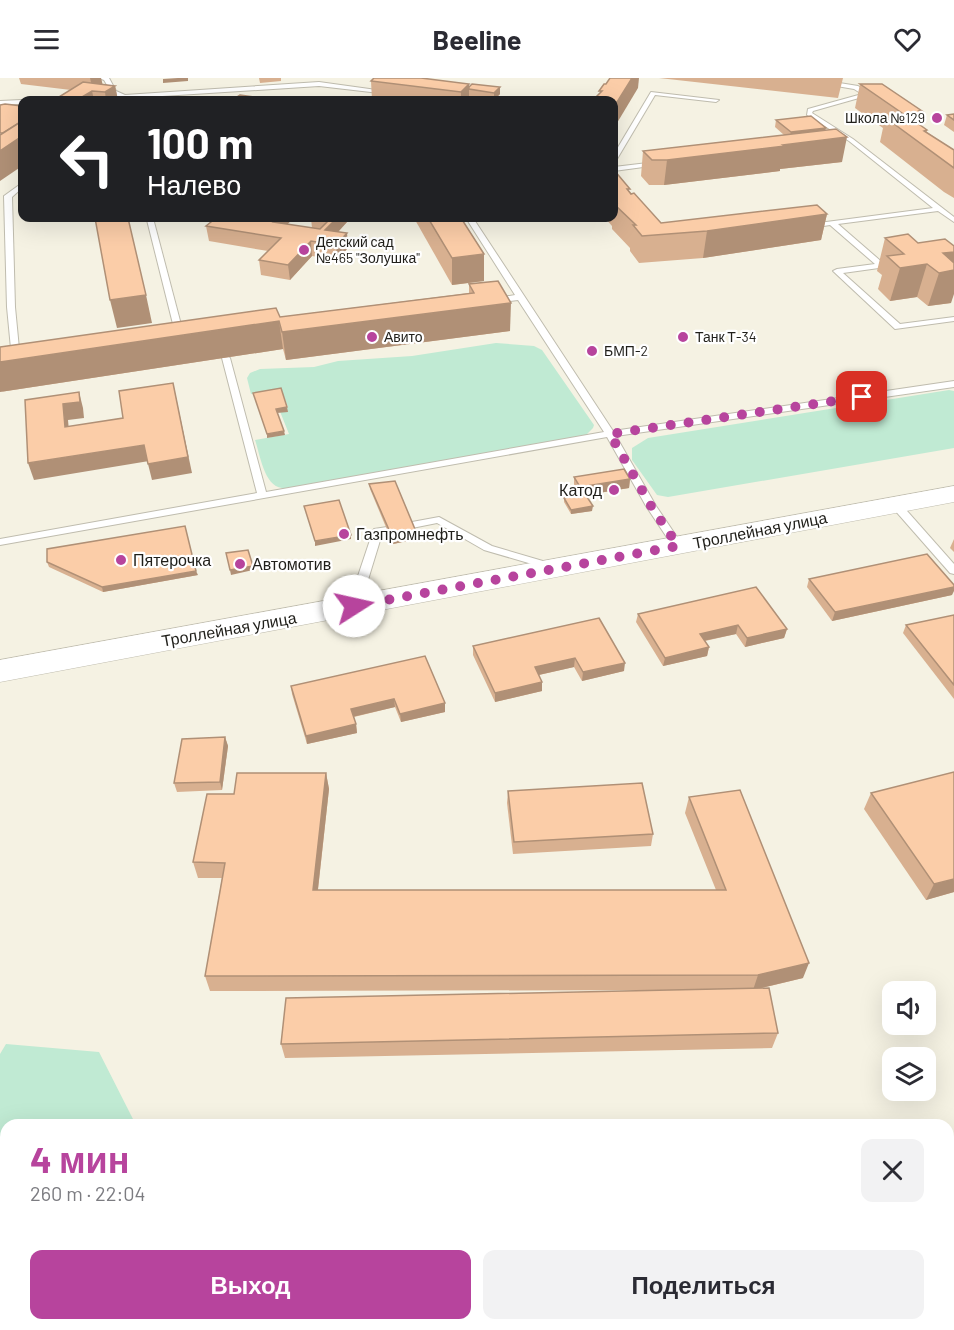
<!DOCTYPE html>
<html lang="ru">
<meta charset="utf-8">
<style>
body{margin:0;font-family:Barlow,sans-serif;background:#f2f2f3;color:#2b2b33;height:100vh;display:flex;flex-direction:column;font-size:22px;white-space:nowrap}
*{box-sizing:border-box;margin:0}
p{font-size:20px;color:#7c7c81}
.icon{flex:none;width:33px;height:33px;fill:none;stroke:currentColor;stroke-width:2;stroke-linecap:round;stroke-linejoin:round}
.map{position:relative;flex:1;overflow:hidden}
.panel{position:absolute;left:0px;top:1041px;width:954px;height:212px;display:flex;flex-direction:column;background:#fff;border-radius:18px 18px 0 0;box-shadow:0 6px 24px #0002}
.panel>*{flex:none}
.guide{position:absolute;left:18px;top:18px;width:600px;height:126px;border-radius:12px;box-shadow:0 6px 24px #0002;background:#202124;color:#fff;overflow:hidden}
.tools{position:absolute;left:882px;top:903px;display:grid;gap:12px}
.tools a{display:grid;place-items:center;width:54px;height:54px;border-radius:12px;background:#fff;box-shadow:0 6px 24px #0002;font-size:30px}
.pin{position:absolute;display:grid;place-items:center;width:51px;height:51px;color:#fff;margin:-26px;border-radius:12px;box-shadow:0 3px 9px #0006}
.me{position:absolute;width:66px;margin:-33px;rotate:80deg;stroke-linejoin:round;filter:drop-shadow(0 0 4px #0008)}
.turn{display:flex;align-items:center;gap:21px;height:126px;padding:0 30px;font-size:27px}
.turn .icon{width:78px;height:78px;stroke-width:2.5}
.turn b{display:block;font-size:42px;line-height:51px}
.round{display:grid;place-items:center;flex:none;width:63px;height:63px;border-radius:12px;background:#f2f2f3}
.overview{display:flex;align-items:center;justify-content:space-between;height:102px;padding:0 30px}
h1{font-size:36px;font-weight:700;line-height:45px;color:#b7449d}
.button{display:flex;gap:12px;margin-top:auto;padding:12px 30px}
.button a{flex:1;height:69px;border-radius:12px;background:#b7449d;color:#fff;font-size:24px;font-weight:700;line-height:69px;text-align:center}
.button a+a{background:#f2f2f3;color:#2b2b33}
header{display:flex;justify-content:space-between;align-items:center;height:78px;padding:0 30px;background:#fff;font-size:27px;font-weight:700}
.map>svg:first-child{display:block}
.green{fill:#c0ead3}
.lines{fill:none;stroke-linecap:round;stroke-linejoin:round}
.lane-casing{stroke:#bfbcae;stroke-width:2}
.primary-casing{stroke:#bfbcae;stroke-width:1}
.lane{fill:#fff;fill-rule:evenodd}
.primary{fill:#fff;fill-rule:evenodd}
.wall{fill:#d8b090}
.shaded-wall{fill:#b09076}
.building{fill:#fbcda8;stroke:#b09076;stroke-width:1.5}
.route{stroke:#b7449d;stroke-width:10;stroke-dasharray:0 18}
.poi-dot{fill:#b7449d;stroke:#fff;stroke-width:2}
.labels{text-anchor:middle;stroke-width:4.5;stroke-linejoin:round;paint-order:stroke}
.far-poi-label{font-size:14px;fill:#201f1a;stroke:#fff;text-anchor:start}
.poi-label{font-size:16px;fill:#201f1a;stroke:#fff;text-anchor:start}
.street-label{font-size:16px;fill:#201f1a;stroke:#fff}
</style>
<header><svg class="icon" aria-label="menu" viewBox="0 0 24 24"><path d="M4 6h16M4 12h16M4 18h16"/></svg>Beeline<svg class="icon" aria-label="heart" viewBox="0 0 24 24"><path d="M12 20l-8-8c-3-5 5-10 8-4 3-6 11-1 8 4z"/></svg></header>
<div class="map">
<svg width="954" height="1252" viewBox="0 0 954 1252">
<rect width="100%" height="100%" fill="#f5f2e3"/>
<g class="green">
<path d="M496,265L534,268L542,272L594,347L593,350L586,357L296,409C292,409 286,411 282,410C264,408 260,376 255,362L289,356L279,331L288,329L281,311L251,316L247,300L250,295L260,291L314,289L338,283L412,278Z"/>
<polygon points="949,312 954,313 954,370 668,419 657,417 632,382 632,370 648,360"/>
<polygon points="6,966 99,974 136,1047 6,1047 6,1169 0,1161 0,976"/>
<polygon points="419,1246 428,1252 129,1252 121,1247"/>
</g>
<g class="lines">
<defs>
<g id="lane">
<polygon points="99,0 109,0 116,13 125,17 319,4 391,14 388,16 319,8 100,22 98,19 117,17 112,15 104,2"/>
<polygon points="827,3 858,8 876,20 873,22 866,18 813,33 812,35 853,61 954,139 954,144 938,133 838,146 883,185 890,187 886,189 843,195 900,246 954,239 954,243 895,251 833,193 837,191 875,186 830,147 811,150 807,148 811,146 933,130 849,63 807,37 808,31 862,16 854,11 825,6"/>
<polygon points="651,14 719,22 716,24 655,17 617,81 614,83 614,76"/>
<polygon points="22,22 22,26 0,27 0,23"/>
<polygon points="656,84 658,85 658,87 614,93 614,89"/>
<polygon points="22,105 22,110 12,119 15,229 20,281 16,284 12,281 7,229 4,118"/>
<polygon points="466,140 473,140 613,353 954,303 954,309 616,358 656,428 683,468 678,471 674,470 646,428 607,359 0,467 0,461 257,415 222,280 226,277 230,280 266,414 604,354 518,222 492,225 488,223 492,221 515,217"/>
<polygon points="147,142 154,144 184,258 183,260 176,258"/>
<polygon points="896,424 900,425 954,486 954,496 950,495 892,429 891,427"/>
<polygon points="439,439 492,468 553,486 554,488 549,491 484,472 437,445 412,450 407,447 412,444"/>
<polygon points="387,449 392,452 391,454 382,456 360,528 358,531 350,531 348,528 373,453 374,451"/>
</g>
<g id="primary">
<polygon points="954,408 954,424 0,604 0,582"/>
<polygon points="0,1173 6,1175 6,1226 0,1224"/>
<polygon points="36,1246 91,1246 93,1252 39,1252"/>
</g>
</defs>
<use href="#lane" class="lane-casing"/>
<use href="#primary" class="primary-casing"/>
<use href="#lane" class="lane"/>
<use href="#primary" class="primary"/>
</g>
<g class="wall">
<polygon points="19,0 101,0 102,6 115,8 118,22 54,22 71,12 21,6"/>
<polygon points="259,0 281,0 281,3 260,5"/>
<polygon points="659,0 843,0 838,20"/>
<polygon points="371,3 469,6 469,9 500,16 494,22 469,18 469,22 478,22 372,22"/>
<polygon points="860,6 922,33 919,47 927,52 927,54 954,72 954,120 944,114 880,64 883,50 855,30"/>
<polygon points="954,36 954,54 944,47 947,37"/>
<polygon points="776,42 825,52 842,84 780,91 780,93 664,107 649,107 641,98 643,73 784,57 775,49"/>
<polygon points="614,92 630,114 661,145 827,136 821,162 703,180 639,185 630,173 630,170 612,151 612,148 605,140 614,140"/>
<polygon points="245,140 294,140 287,146 312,150 311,140 347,140 347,144 338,154 347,155 348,170 337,182 312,178 290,202 261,197 259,182 268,173 209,163 206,148"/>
<polygon points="414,140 461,140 484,176 484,203 452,207"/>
<polygon points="885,160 918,165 954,168 951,225 928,228 917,219 890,223 878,211 882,197 877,193"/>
<polygon points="469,206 510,253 286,282 283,271 0,314 280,239 469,215"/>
<polygon points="574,399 630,401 629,410 586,417 592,433 571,436 564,424 564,420 579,417 574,408"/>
<polygon points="369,406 417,456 417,461 393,466 370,411"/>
<polygon points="954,461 954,474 950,470"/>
<polygon points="47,484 198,497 103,514 49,489"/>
<polygon points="809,501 952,517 832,543 807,509"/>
<polygon points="638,536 787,551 784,560 745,569 736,556 705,563 709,569 707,578 663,588 636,544"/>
<polygon points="954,537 954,621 903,555 906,547"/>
<polygon points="599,540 624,593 582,603 574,589 539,597 542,613 495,624 473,577 473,568"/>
<polygon points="291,608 445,625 445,634 401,644 395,629 354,639 356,646 357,655 307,666 292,616"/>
<polygon points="225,659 228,668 222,712 177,714 174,705"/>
<polygon points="326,695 329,711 318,812 716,812 685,735 689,719 803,900 758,911 778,955 772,970 285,980 281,966 688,912 210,913 205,898 222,800 198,800 193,784 234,716"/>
<polygon points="508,713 653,756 651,768 513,776 507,725"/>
<polygon points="871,715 954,814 926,822 864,731"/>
</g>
<g class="shaded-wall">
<polygon points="90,0 101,0 103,8 93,13"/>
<polygon points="178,0 188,0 188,3 163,5 163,1"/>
<polygon points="632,0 639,0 638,10 614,50 614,29"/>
<polygon points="469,6 469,22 461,22 461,14"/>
<polygon points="115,8 118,22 106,22 105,14"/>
<polygon points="500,9 500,16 494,22 494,15"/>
<polygon points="92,13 94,22 77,22"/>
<polygon points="919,33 922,33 921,36 922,36 915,60 905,37"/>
<polygon points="826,50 824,57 789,61 791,54"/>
<polygon points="22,58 22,88 0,103 0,73"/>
<polygon points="847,59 842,84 780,91 780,93 664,107 667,82"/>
<polygon points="827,136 821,162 703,180 707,153"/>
<polygon points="277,140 294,140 275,158 273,144"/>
<polygon points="337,140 347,140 347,144 327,166 325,152"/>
<polygon points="347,155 348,170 337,182 336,167"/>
<polygon points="311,163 312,178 290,202 288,187"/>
<polygon points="954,174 954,216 951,225 928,228 939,195 943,175"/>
<polygon points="484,176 484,203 452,207 452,180"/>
<polygon points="927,186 917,219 890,223 900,190"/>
<polygon points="146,217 152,245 117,250 110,222"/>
<polygon points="511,225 510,253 286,282 282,254"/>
<polygon points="279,243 283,271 0,314 0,284"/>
<polygon points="173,305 192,395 152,402 148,386"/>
<polygon points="79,314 83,330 84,340 68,342 70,365 65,349 63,326"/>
<polygon points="287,329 288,334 277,335 276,331"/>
<polygon points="284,353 285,357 267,360 267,356"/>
<polygon points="144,367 149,383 34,402 28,385"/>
<polygon points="630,401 629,410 580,418 580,409"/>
<polygon points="593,428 592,433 571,436 571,432"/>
<polygon points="417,456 417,461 393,466 393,461"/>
<polygon points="351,457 351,461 315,468 315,463"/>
<polygon points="253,488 253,492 231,497 230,492"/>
<polygon points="196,493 198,497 103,514 102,509"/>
<polygon points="954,509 954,513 952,517 832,543 835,534"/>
<polygon points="738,547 736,556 698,564 700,556"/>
<polygon points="787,551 784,560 745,569 747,560"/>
<polygon points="709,569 707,578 663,588 665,580"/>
<polygon points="575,580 574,589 534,598 535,589"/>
<polygon points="625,585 624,593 582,603 583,594"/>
<polygon points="542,604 542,613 495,624 495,615"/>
<polygon points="394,621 395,629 352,639 351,631"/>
<polygon points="445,625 445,634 401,644 400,636"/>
<polygon points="356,646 357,655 307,666 306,658"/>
<polygon points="225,659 228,668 222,712 220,704"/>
<polygon points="326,695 329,711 316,828 313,812"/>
<polygon points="954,801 954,814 926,822 934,806"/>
<polygon points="809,885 803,900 753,912 758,897"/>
</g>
<g class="building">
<polygon points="374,0 421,0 469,6 461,14 371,3"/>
<polygon points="610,0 632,0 614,29 614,22 593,22 602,13 599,13 604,6 606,6"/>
<polygon points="83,4 115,8 105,14 92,13 77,22 54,22"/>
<polygon points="472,6 500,9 494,15 469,11 469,9"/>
<polygon points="860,6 882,6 922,33 919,33 922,36 905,37"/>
<polygon points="240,17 262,20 258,22 232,22"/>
<polygon points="5,26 22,28 22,40 21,41 22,41 22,43 3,55 0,55 0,27"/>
<polygon points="954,36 954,42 947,37"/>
<polygon points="906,37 927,52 924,53 954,72 954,90 886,40"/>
<polygon points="811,38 826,50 791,54 776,42"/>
<polygon points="22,43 22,58 0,73 0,57"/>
<polygon points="836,51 847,59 783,67 785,68 667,82 652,82 643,73"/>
<polygon points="614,92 630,111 627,111 631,116 634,115 661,145 817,127 827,136 707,153 642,158 633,147 636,147 614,126 617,125 614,121"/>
<polygon points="95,140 128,140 146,217 110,222"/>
<polygon points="216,140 277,140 273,144 320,151 329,142 314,140 337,140 325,152 347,155 336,167 311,163 288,187 259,182 281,160 206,148"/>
<polygon points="428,140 461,140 484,176 452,180"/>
<polygon points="908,156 918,165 945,161 954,168 954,174 943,175 954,185 954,192 939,195 927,186 900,190 887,178 904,176 885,160"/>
<polygon points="498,203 511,225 282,254 279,243 0,284 0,269 276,230 280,239 474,215 469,206"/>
<polygon points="173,305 188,379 148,386 144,367 28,385 25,322 79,314 80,324 63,326 65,349 123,340 119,313"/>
<polygon points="281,310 287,329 276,331 284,353 267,356 253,315"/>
<polygon points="624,391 630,401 580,409 574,399"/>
<polygon points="395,403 417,456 393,461 369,406"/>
<polygon points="585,416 593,428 571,432 564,420"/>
<polygon points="339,422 351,457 315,463 304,428"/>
<polygon points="185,448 196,493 102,509 47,484 47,471"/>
<polygon points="248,472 253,488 230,492 226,475"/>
<polygon points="927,476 954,507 954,509 835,534 809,501"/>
<polygon points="756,509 787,551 747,560 738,547 700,556 709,569 665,580 638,536"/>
<polygon points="954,537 954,607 906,547"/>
<polygon points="599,540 625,585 583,594 575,580 535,589 542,604 495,615 473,568"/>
<polygon points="425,578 445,625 400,636 394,621 351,631 356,646 306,658 291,608"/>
<polygon points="225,659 220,704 174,705 182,661"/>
<polygon points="954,694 954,801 934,806 871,715"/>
<polygon points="237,695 326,695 313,812 726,812 689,719 740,712 809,885 758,897 205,898 225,785 193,784 207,716 234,716"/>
<polygon points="642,705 653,756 514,764 508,713"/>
<polygon points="769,910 778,955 281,966 286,920"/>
<polygon points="873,1251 912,1251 912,1252 874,1252"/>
</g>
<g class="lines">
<polyline class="route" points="354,528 678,468 651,428 610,356 862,319"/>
</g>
<g class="poi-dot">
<circle cx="937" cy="40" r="6"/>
<circle cx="304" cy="172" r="6"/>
<circle cx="372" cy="259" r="6"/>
<circle cx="683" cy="259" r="6"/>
<circle cx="592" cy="273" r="6"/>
<circle cx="614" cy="412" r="6"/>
<circle cx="344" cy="456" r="6"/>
<circle cx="121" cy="482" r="6"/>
<circle cx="240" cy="486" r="6"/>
</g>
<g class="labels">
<g class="far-poi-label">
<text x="925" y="45" text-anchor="end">Школа №129</text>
<text x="316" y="169">Детский сад<tspan x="316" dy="16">№465 "Золушка"</tspan></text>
<text x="384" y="264">Авито</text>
<text x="695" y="264">Танк Т-34</text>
<text x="604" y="278">БМП-2</text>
</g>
<g class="poi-label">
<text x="602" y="418" text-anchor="end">Катод</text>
<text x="356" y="462">Газпромнефть</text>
<text x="133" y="488">Пятерочка</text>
<text x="252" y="492">Автомотив</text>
</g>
<g class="street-label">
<text transform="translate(760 452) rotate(-11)" y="6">Троллейная улица</text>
<text transform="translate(229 551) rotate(-10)" y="6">Троллейная улица</text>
</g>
</g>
</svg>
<div class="tools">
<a><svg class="icon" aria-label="sound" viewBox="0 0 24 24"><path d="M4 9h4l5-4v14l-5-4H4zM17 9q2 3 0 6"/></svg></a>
<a><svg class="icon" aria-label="layers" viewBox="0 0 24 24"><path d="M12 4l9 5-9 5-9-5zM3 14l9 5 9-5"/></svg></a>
</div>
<div class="pin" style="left:862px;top:319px;background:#d93025"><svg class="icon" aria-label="arrive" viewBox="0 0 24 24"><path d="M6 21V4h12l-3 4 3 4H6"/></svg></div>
<svg class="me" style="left:354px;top:528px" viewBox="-20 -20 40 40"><circle r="19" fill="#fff"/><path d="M0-13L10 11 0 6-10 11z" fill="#b7449d"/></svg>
<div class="guide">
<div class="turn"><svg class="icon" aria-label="left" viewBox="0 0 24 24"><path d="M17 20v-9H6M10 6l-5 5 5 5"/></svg><div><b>100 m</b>Налево</div></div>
</div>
<section class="panel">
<div class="overview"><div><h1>4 мин</h1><p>260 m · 22:04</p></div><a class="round"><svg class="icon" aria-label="close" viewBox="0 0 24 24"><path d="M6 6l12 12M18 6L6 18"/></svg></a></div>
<div class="button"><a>Выход</a><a>Поделиться</a></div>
</section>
</div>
